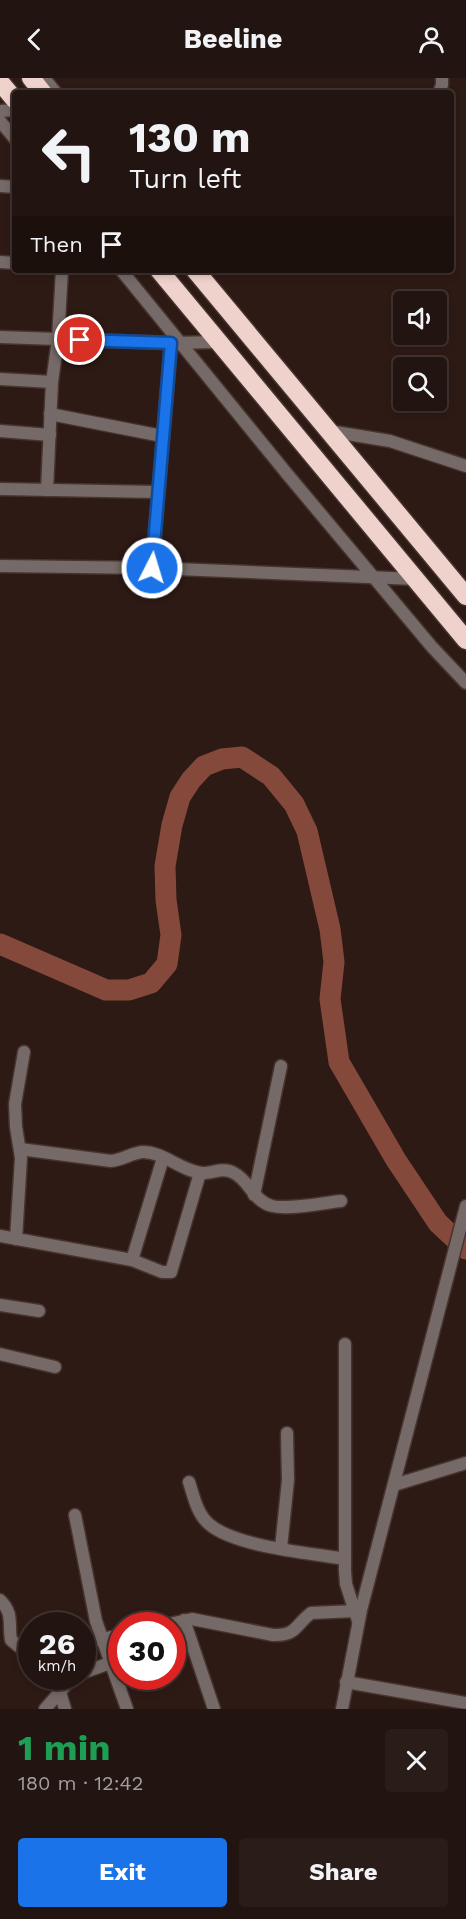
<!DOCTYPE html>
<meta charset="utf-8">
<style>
body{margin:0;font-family:"Work Sans",sans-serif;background:#2a1d19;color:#f1f3f6;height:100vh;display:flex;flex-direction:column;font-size:22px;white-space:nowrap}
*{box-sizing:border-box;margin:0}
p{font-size:20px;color:#a29e9f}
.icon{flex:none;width:33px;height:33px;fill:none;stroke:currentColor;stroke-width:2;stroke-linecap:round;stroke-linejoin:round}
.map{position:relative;height:1631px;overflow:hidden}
.side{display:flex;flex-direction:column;background:#221410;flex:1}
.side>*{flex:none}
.banner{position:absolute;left:12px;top:12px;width:442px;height:183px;border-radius:6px;box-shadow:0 3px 9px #0003,0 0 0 2px #3f3330;background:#221410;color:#f1f3f6;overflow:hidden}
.fabs{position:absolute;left:393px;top:213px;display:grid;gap:12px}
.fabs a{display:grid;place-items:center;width:54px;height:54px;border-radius:6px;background:#221410;box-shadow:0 3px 9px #0003,0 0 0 2px #3f3330;font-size:30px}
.speed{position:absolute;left:18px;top:1534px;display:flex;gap:12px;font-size:30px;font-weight:700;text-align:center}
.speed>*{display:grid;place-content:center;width:78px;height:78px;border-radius:50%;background:#221410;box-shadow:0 3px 9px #0003,0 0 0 2px #3f3330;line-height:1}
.speed small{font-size:15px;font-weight:400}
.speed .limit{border:9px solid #d22;background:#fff;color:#111}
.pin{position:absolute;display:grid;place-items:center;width:51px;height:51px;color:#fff;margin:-26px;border:3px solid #fff;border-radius:50%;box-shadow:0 2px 6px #0007}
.me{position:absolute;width:66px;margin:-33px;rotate:5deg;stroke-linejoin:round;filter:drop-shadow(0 0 4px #0008)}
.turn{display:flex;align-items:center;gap:21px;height:126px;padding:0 18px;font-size:27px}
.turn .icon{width:78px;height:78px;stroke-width:2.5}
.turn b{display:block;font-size:42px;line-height:51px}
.then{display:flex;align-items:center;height:57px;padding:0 18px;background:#0003;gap:12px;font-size:22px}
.round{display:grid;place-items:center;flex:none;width:63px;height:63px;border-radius:6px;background:#2a1d19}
.head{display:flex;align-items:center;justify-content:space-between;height:102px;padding:0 18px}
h1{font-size:36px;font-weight:700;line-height:45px;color:#1e9e55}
.action{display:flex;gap:12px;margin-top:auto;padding:12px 18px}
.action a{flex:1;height:69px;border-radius:6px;background:#1a73e8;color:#fff;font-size:24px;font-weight:700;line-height:69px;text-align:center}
.action a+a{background:#2a1d19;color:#f1f3f6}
header{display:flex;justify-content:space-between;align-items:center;height:78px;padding:0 18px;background:#221410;font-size:27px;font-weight:700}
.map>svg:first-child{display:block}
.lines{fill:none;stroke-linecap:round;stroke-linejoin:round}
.river{stroke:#84493a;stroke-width:21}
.minor-casing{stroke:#47342f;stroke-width:15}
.highway-casing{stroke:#47342f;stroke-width:21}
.minor{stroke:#756a67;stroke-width:12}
.highway{stroke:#efd2cb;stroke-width:18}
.route-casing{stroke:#114b97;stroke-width:15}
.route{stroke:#1a73e8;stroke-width:10}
</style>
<header><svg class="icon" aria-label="back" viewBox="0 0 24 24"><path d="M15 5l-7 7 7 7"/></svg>Beeline<svg class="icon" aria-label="person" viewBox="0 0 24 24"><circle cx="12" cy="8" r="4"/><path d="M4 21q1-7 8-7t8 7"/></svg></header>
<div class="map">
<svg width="466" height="1631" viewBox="0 0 466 1631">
<rect width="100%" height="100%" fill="#2e1a15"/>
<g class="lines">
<polyline class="river" points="0,866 106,912 129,912 151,905 167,886 171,857 166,822 165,788 172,747 180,719 191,702 204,688 222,681 242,679 271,698 294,726 307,753 330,851 334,884 330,921 339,984 396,1082 438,1145 466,1171"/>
<defs>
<g id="minor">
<polyline points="44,0 56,15"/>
<polyline points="439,15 442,7 442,0"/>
<polyline points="0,33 15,32"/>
<polyline points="0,43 15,61"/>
<polyline points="0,108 15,109"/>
<polyline points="0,184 15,185"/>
<polyline points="121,192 288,397 432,569 466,605"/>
<polyline points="0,259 171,265 218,264"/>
<polyline points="0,301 52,304"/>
<polyline points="50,336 162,358"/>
<polyline points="0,353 50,357"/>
<polyline points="329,353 390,363 466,388"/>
<polyline points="0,411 157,414"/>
<polyline points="47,412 52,304 58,261 62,192"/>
<polyline points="0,488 152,490 415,501"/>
<polyline points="152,490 171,265"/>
<path d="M20,1071L111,1083C122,1082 132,1075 142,1074C163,1073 182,1094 203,1095C214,1095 223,1089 234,1095C250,1103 253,1123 272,1128C290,1132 322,1125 341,1123"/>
<polyline points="254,1117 281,988"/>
<polyline points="0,1158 132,1182 162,1194 171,1194 200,1095"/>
<polyline points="16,1161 21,1080 16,1049 15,1026 24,974"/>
<polyline points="132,1182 163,1080"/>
<polyline points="0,1227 39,1233"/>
<polyline points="345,1266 345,1493 346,1506 358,1543"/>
<polyline points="0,1276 55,1289"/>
<path d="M189,1404C194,1419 197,1436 209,1446C235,1469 311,1475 345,1481"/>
<polyline points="394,1407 466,1385"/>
<polyline points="75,1437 96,1543 127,1631"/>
<polyline points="281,1470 288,1402 287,1355"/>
<path d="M0,1522C14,1536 8,1545 11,1562L22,1571L32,1572"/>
<polyline points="184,1542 214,1631"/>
<path d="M160,1548L192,1541L273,1557C297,1558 295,1547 311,1535L355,1533"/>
<polyline points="82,1565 122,1557"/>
<polyline points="82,1595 110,1585"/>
<polyline points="346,1604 466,1625"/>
<polyline points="60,1614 65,1631"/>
<polyline points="45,1631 73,1599"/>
<polyline points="342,1631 361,1532 466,1128"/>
</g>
<g id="highway">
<polyline points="31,0 43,15"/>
<polyline points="0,4 15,22"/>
<polyline points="159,192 466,562"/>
<polyline points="195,192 466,518"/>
</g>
</defs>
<use href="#minor" class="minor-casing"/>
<use href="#highway" class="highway-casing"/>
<use href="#minor" class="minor"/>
<use href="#highway" class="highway"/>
</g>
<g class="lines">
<defs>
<polyline id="route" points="80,262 171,265 152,490"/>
</defs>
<use href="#route" class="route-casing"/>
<use href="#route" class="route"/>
</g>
</svg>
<div class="fabs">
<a><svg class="icon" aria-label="sound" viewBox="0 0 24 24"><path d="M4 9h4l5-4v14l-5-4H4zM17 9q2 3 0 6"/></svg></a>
<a><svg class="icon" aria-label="search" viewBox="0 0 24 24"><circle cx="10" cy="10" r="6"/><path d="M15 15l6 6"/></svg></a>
</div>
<div class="speed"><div>26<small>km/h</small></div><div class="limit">30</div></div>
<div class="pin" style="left:80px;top:262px;background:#d93025"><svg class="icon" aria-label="arrive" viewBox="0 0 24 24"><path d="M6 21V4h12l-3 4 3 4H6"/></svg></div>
<svg class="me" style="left:152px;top:490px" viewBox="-20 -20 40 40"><circle r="17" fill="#1a73e8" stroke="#fff" stroke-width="3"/><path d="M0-11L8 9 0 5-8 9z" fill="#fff"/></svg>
<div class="banner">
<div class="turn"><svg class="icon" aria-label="left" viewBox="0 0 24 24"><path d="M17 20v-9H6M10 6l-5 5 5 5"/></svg><div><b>130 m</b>Turn left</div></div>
<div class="then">Then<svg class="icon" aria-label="arrive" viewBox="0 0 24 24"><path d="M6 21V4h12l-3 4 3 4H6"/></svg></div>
</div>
</div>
<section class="side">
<div class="head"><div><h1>1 min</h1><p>180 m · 12:42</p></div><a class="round"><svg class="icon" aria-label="close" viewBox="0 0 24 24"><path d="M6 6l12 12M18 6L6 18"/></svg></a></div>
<div class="action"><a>Exit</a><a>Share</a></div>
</section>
